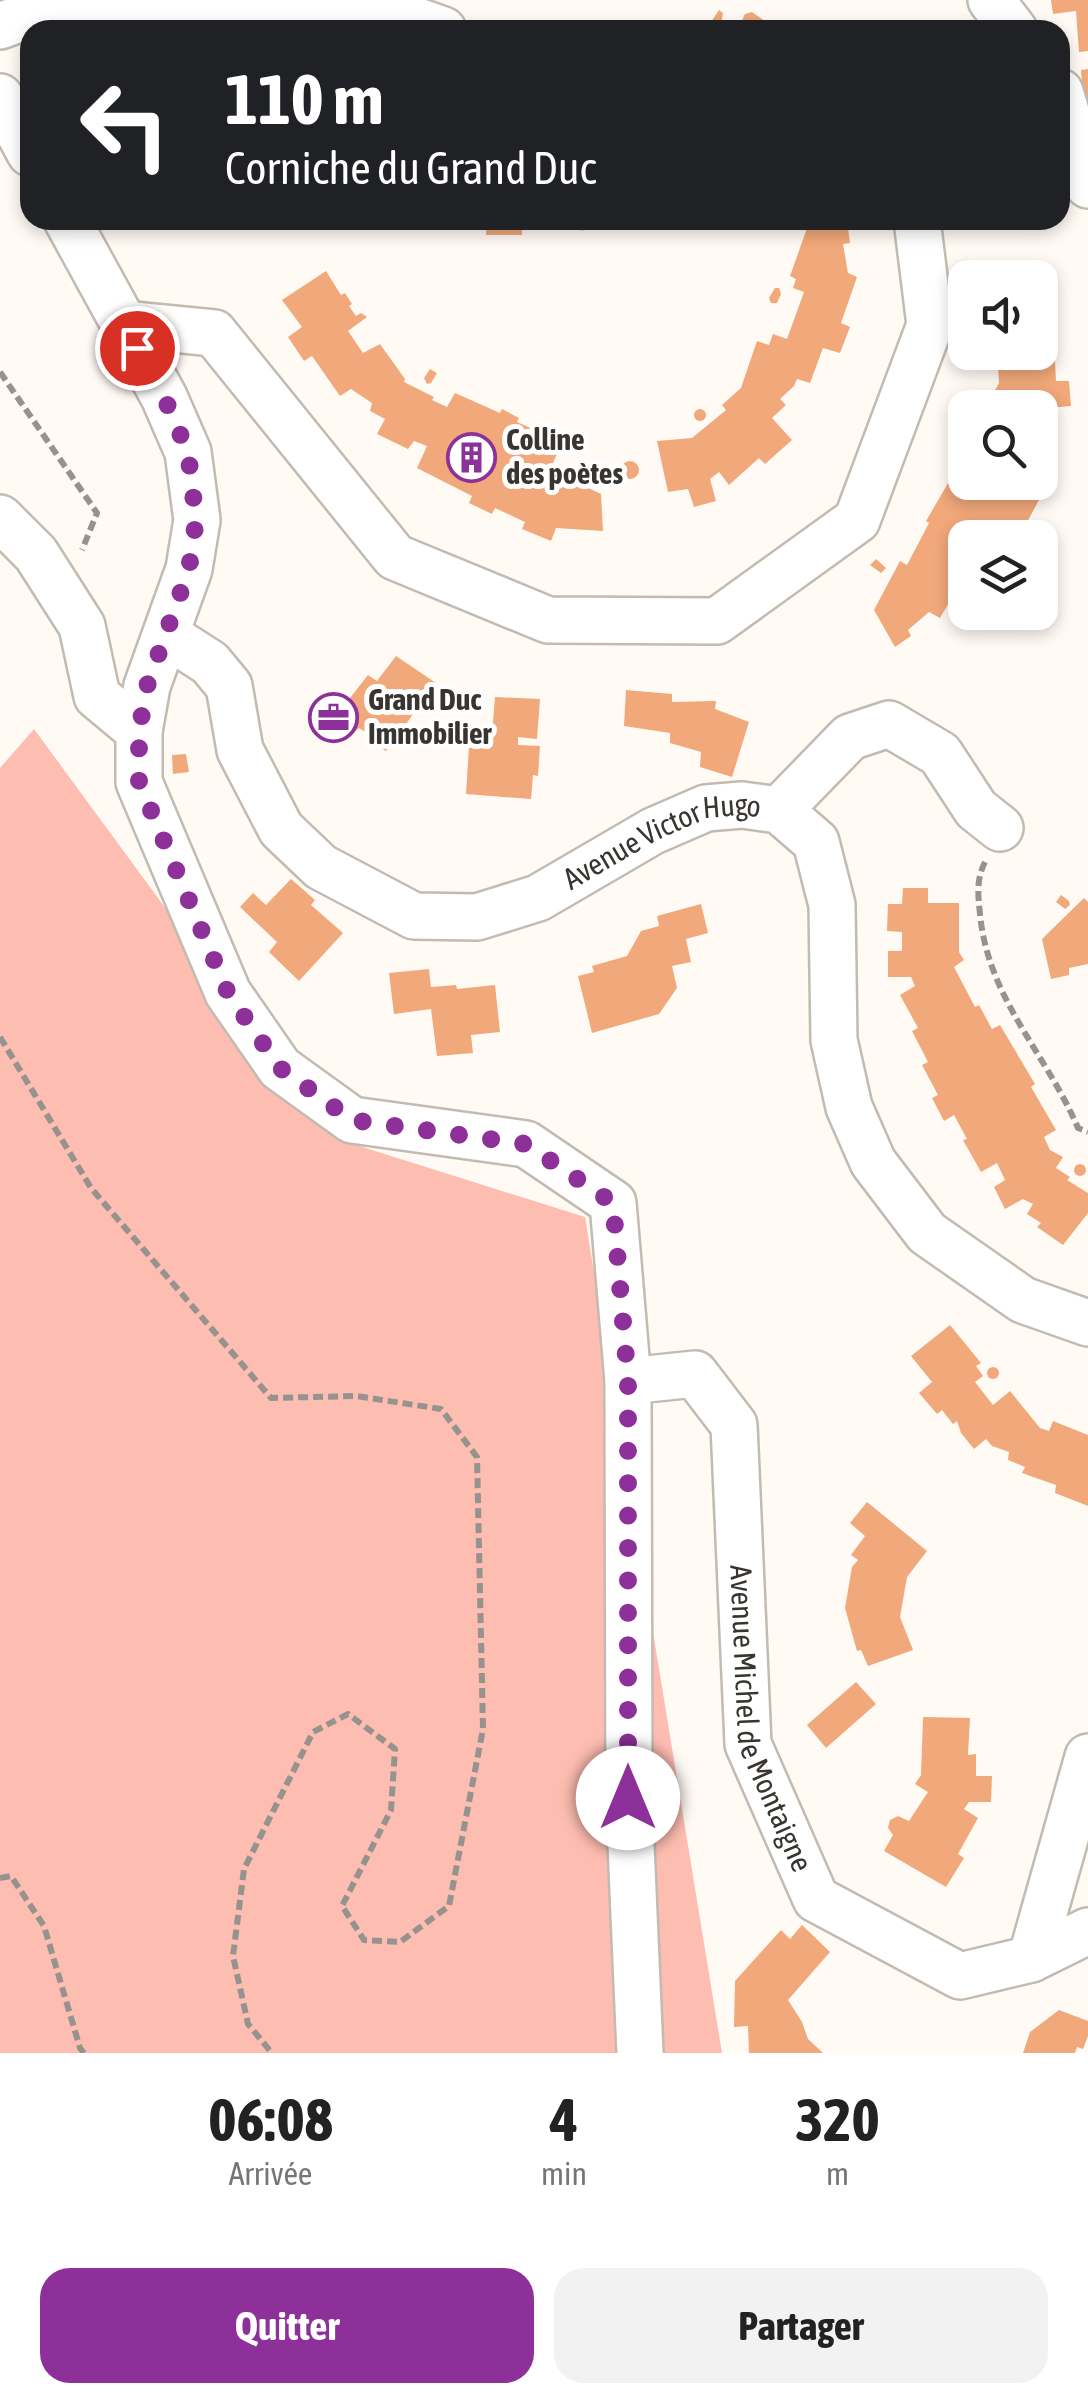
<!DOCTYPE html>
<html lang="fr">
<meta charset="utf-8">
<style>
body{margin:0;font-family:"Asap Condensed",sans-serif;background:#f2f2f2;color:#222;height:100vh;display:flex;flex-direction:column;font-size:38px;white-space:nowrap}
*{box-sizing:border-box;margin:0}
p{font-size:32px;color:#767676}
.icon{flex:none;width:55px;height:55px;fill:none;stroke:currentColor;stroke-width:2;stroke-linecap:round;stroke-linejoin:round}
.map{position:relative;height:2053px;overflow:hidden}
.sheet{display:flex;flex-direction:column;background:#fff;flex:1}
.sheet>*{flex:none}
.guide{position:absolute;left:20px;top:20px;width:1050px;height:210px;border-radius:30px;box-shadow:0 5px 15px #0003;background:#202124;color:#fff;overflow:hidden}
.fabs{position:absolute;left:948px;top:260px;display:grid;gap:20px}
.fabs a{display:grid;place-items:center;width:110px;height:110px;border-radius:20px;background:#fff;box-shadow:0 5px 15px #0003;font-size:50px}
.pin{position:absolute;display:grid;place-items:center;width:85px;height:85px;color:#fff;margin:-42px;border:5px solid #fff;border-radius:50%;box-shadow:0 2px 10px #0007}
.me{position:absolute;width:110px;margin:-55px;rotate:0deg;stroke-linejoin:round;filter:drop-shadow(0 0 8px #0008)}
.turn{display:flex;align-items:center;gap:35px;height:210px;padding:0 40px;font-size:45px}
.turn .icon{width:130px;height:130px;stroke-width:2.5}
.turn b{display:block;font-size:70px;line-height:85px}
.eta{display:flex;justify-content:space-evenly;align-items:center;height:170px;text-align:center}
.eta b{font-size:60px;font-weight:700;line-height:70px}
.button{display:flex;gap:20px;margin-top:auto;padding:20px 40px}
.button a{flex:1;height:115px;border-radius:30px;background:#8e309a;color:#fff;font-size:40px;font-weight:700;line-height:115px;text-align:center}
.button a+a{background:#f2f2f2;color:#222}
.map>svg:first-child{display:block}
.green{fill:#febdb1}
.building{fill:#f1a87a}
.lines{fill:none;stroke-linecap:round;stroke-linejoin:round}
.minor-casing{stroke:#c3bbb1;stroke-width:50}
.path{stroke:#96928d;stroke-width:6;stroke-dasharray:10 5;stroke-linecap:butt}
.minor{stroke:#fff;stroke-width:45}
.route{stroke:#8e309a;stroke-width:18;stroke-dasharray:0 32.4}
.labels{text-anchor:middle;stroke-width:10;stroke-linejoin:round;paint-order:stroke}
.poi-label{font-size:30px;font-weight:bold;fill:#383531;stroke:#fff;text-anchor:start}
.street-label{font-size:30px;fill:#383531;stroke:#fff}
</style>
<div class="map">
<svg width="1088" height="2053" viewBox="0 0 1088 2053">
<rect width="100%" height="100%" fill="#fffaf4"/>
<polygon class="green" points="34,729 334,1138 585,1217 722,2053 0,2053 0,768"/>
<g class="building">
<polygon points="1051,0 1088,0 1088,51 1079,52 1076,11 1053,14"/>
<polygon points="719,10 723,13 722,19 716,28 711,22"/>
<polygon points="752,12 765,21 765,30 726,30 731,21 739,26 745,14"/>
<polygon points="1088,69 1088,98 1083,98 1081,70"/>
<polygon points="487,220 562,220 562,226 522,227 522,235 486,235"/>
<polygon points="576,220 603,220 582,231"/>
<polygon points="804,220 847,220 850,243 843,244 848,273 857,277 841,323 850,327 840,353 823,348 810,383 797,379 794,386 780,399 786,405 772,418 792,440 765,464 759,458 729,485 719,472 710,479 716,501 694,507 688,489 668,492 657,441 692,438 726,410 722,405 741,388 757,341 769,345 773,334 787,339 804,292 793,288 796,279 790,276 806,231"/>
<polygon points="1019,266 1026,278 1000,278"/>
<polygon points="326,271 341,295 345,293 352,304 349,306 356,316 361,313 367,317 348,331 363,353 380,344 405,379 404,382 434,397 432,400 447,407 455,393 500,413 502,409 519,418 517,422 562,442 550,470 601,494 603,531 556,528 551,541 522,529 525,522 495,508 492,514 469,503 472,496 417,468 427,446 414,441 408,449 377,434 385,419 370,411 372,403 351,389 340,396 312,356 304,361 288,337 302,327 282,300"/>
<polygon points="775,288 779,288 781,294 777,303 771,303 769,298"/>
<polygon points="1045,311 1046,362 1055,361 1056,381 1069,381 1071,406 1049,408 1045,417 1057,426 1040,460 1047,463 1040,476 1040,408 1005,408 1008,401 993,394 999,383 997,352 1040,352 1040,312"/>
<circle cx="977" cy="359" r="5.5"/>
<polygon points="430,369 437,373 431,383 427,384 424,378"/>
<circle cx="700" cy="415" r="6"/>
<polygon points="965,454 965,482 1036,482 1032,492 1040,498 1025,526 1030,530 1027,538 965,538 965,595 956,591 940,618 929,612 908,630 911,636 895,647 874,610 900,561 907,565 929,523 926,521"/>
<circle cx="630" cy="470" r="9"/>
<polygon points="876,559 886,568 881,573 870,565"/>
<polygon points="396,656 436,683 386,751 367,740 370,735 359,728 350,736 325,720 337,702 343,707 368,675 377,681"/>
<polygon points="626,690 672,694 672,702 716,701 715,709 749,722 732,777 700,767 701,752 670,743 670,733 624,726"/>
<polygon points="495,697 540,699 537,739 518,737 518,745 540,746 538,776 533,775 531,799 466,794 469,746 491,747"/>
<polygon points="186,754 189,772 173,774 172,755"/>
<polygon points="291,879 315,900 311,905 343,933 299,981 269,952 277,942 240,907 253,893 266,905"/>
<polygon points="903,888 928,888 928,903 959,903 959,952 964,960 954,967 975,1007 979,1005 992,1029 1000,1025 1035,1084 1031,1087 1056,1130 1044,1137 1050,1150 1063,1157 1056,1168 1070,1177 1067,1180 1088,1193 1088,1213 1063,1245 1037,1227 1041,1223 1027,1214 1033,1204 1023,1199 1005,1209 994,1187 1005,1180 997,1163 981,1172 963,1140 967,1139 954,1115 944,1121 932,1098 938,1095 922,1065 928,1062 912,1031 918,1028 900,995 915,986 911,977 888,977 888,951 902,951 902,932 887,931 888,904 902,904"/>
<polygon points="1061,895 1069,901 1070,905 1065,909 1056,902"/>
<polygon points="1084,898 1088,902 1088,964 1069,968 1069,975 1051,979 1042,939"/>
<polygon points="701,904 708,933 686,939 691,962 672,966 677,988 659,1014 592,1033 578,976 594,972 592,966 627,956 641,931 659,926 657,916"/>
<polygon points="429,969 431,987 456,985 457,989 495,985 500,1032 471,1035 473,1053 437,1056 431,1009 394,1014 389,973"/>
<circle cx="1080" cy="1170" r="6"/>
<polygon points="950,1325 981,1363 976,1366 983,1376 975,1382 993,1405 1010,1391 1040,1428 1049,1431 1053,1421 1088,1435 1088,1506 1055,1493 1056,1485 1022,1473 1025,1467 1008,1460 1009,1452 992,1446 986,1439 974,1449 961,1433 957,1421 953,1424 942,1410 937,1414 919,1393 932,1382 911,1356"/>
<circle cx="993" cy="1373" r="6"/>
<polygon points="867,1502 927,1551 907,1577 900,1617 913,1650 868,1666 861,1650 857,1651 845,1608 852,1567 858,1560 851,1555 865,1536 850,1523"/>
<polygon points="856,1682 876,1704 826,1748 807,1725"/>
<polygon points="923,1717 970,1718 968,1755 976,1754 976,1776 992,1776 991,1802 969,1802 964,1809 978,1818 958,1854 964,1858 946,1887 884,1851 893,1835 888,1828 890,1820 898,1816 909,1821 928,1792 915,1784 921,1775"/>
<polygon points="802,1925 830,1952 788,2000 802,2022 808,2039 823,2053 749,2053 748,2026 734,2027 735,1981 781,1930 790,1939"/>
<polygon points="1059,2010 1088,2021 1088,2036 1083,2049 1077,2047 1075,2053 1023,2053 1030,2032"/>
</g>
<g class="lines">
<defs>
<g id="minor">
<polyline points="991,0 1014,30"/>
<polyline points="45,7 398,14 443,30"/>
<polyline points="0,26 69,0"/>
<polyline points="1060,92 1088,185"/>
<polyline points="0,97 30,153"/>
<polyline points="67,220 164,397 188,452 197,520 189,569 147,686 139,731 139,782 228,993 280,1068 352,1120 526,1144 613,1203 628,1381 629,1798 640,2053"/>
<polyline points="123,324 214,333 395,557 548,620 717,621 857,520 930,325 917,220"/>
<polyline points="0,518 36,554 82,626 97,696 139,731"/>
<path id="s1" d="M168,636L210,663L229,686L240,750L281,829L321,867L414,916L477,917L538,898L653,831L706,808L742,805L779,810L816,842L832,905L834,1040L849,1107L873,1162L927,1233L1023,1300L1088,1323"/>
<polyline points="779,810 850,737 889,724 940,754 976,809 1000,828"/>
<path id="s2" d="M628,1381L695,1374L734,1425L748,1744L816,1899L960,1976L1031,1959L1088,1931"/>
<polyline points="1031,1959 1088,1757"/>
</g>
</defs>
<use href="#minor" class="minor-casing"/>
<g class="path">
<polyline points="0,372 97,513 82,550"/>
<path d="M985,862C976,880 978,894 980,914C988,999 1046,1053 1078,1128L1088,1132"/>
<polyline points="0,1037 91,1188 271,1398 356,1396 441,1409 477,1457 483,1729 449,1906 400,1942 364,1940 342,1906 391,1810 395,1749 348,1714 313,1732 244,1869 233,1956 248,2024 272,2053"/>
<polyline points="0,1878 11,1876 44,1926 80,2048 84,2053"/>
</g>
<use href="#minor" class="minor"/>
</g>
<g class="lines">
<polyline class="route" points="137,348 164,397 188,452 196,520 189,569 147,686 139,731 139,782 228,993 280,1068 352,1120 526,1144 613,1203 628,1381 628,1798"/>
</g>
<defs>
<symbol id="building-ring" viewBox="-11 -11 22 22"><circle r="9.5" fill="#fff" stroke="#8e309a" stroke-width="1.5"/><path d="M-4-6H4V6H1V3H-1V6H-4ZM-2.5-4.3h1.7v1.8h-1.7ZM.8-4.3h1.7v1.8H.8ZM-2.5-1h1.7V.8h-1.7ZM.8-1h1.7V.8H.8Z" fill="#8e309a"/></symbol>
<symbol id="office-ring" viewBox="-11 -11 22 22"><circle r="9.5" fill="#fff" stroke="#8e309a" stroke-width="1.5"/><path d="M-6-3h4V-5.5h4V-3h4V5H-6ZM-1-4.5V-3h2v-1.5ZM-6 0V1H6V0Z" fill="#8e309a"/></symbol>
</defs>
<g fill-rule="evenodd">
<use href="#building-ring" x="444" y="430" width="55" height="55"/>
<use href="#office-ring" x="306" y="690" width="55" height="55"/>
</g>
<g class="labels">
<g class="poi-label">
<text x="506" y="450">Colline<tspan x="506" dy="34">des poètes</tspan></text>
<text x="368" y="710">Grand Duc<tspan x="368" dy="34">Immobilier</tspan></text>
</g>
<g class="street-label">
<text dy="10" stroke="none"><textPath href="#s1" startOffset="660">Avenue Victor Hugo</textPath></text>
<text dy="10" stroke="none"><textPath href="#s2" startOffset="430">Avenue Michel de Montaigne</textPath></text>
</g>
</g>
</svg>
<div class="fabs">
<a><svg class="icon" aria-label="sound" viewBox="0 0 24 24"><path d="M4 9h4l5-4v14l-5-4H4zM17 9q2 3 0 6"/></svg></a>
<a><svg class="icon" aria-label="search" viewBox="0 0 24 24"><circle cx="10" cy="10" r="6"/><path d="M15 15l6 6"/></svg></a>
<a><svg class="icon" aria-label="layers" viewBox="0 0 24 24"><path d="M12 4l9 5-9 5-9-5zM3 14l9 5 9-5"/></svg></a>
</div>
<div class="pin" style="left:137px;top:348px;background:#d93025"><svg class="icon" aria-label="arrive" viewBox="0 0 24 24"><path d="M6 21V4h12l-3 4 3 4H6"/></svg></div>
<svg class="me" style="left:628px;top:1798px" viewBox="-20 -20 40 40"><circle r="19" fill="#fff"/><path d="M0-13L10 11 0 6-10 11z" fill="#8e309a"/></svg>
<div class="guide">
<div class="turn"><svg class="icon" aria-label="left" viewBox="0 0 24 24"><path d="M17 20v-9H6M10 6l-5 5 5 5"/></svg><div><b>110 m</b>Corniche du Grand Duc</div></div>
</div>
</div>
<section class="sheet">
<div class="eta">
<div><b>06:08</b><p>Arrivée</p></div>
<div><b>4</b><p>min</p></div>
<div><b>320</b><p>m</p></div>
</div>
<div class="button"><a>Quitter</a><a>Partager</a></div>
</section>
